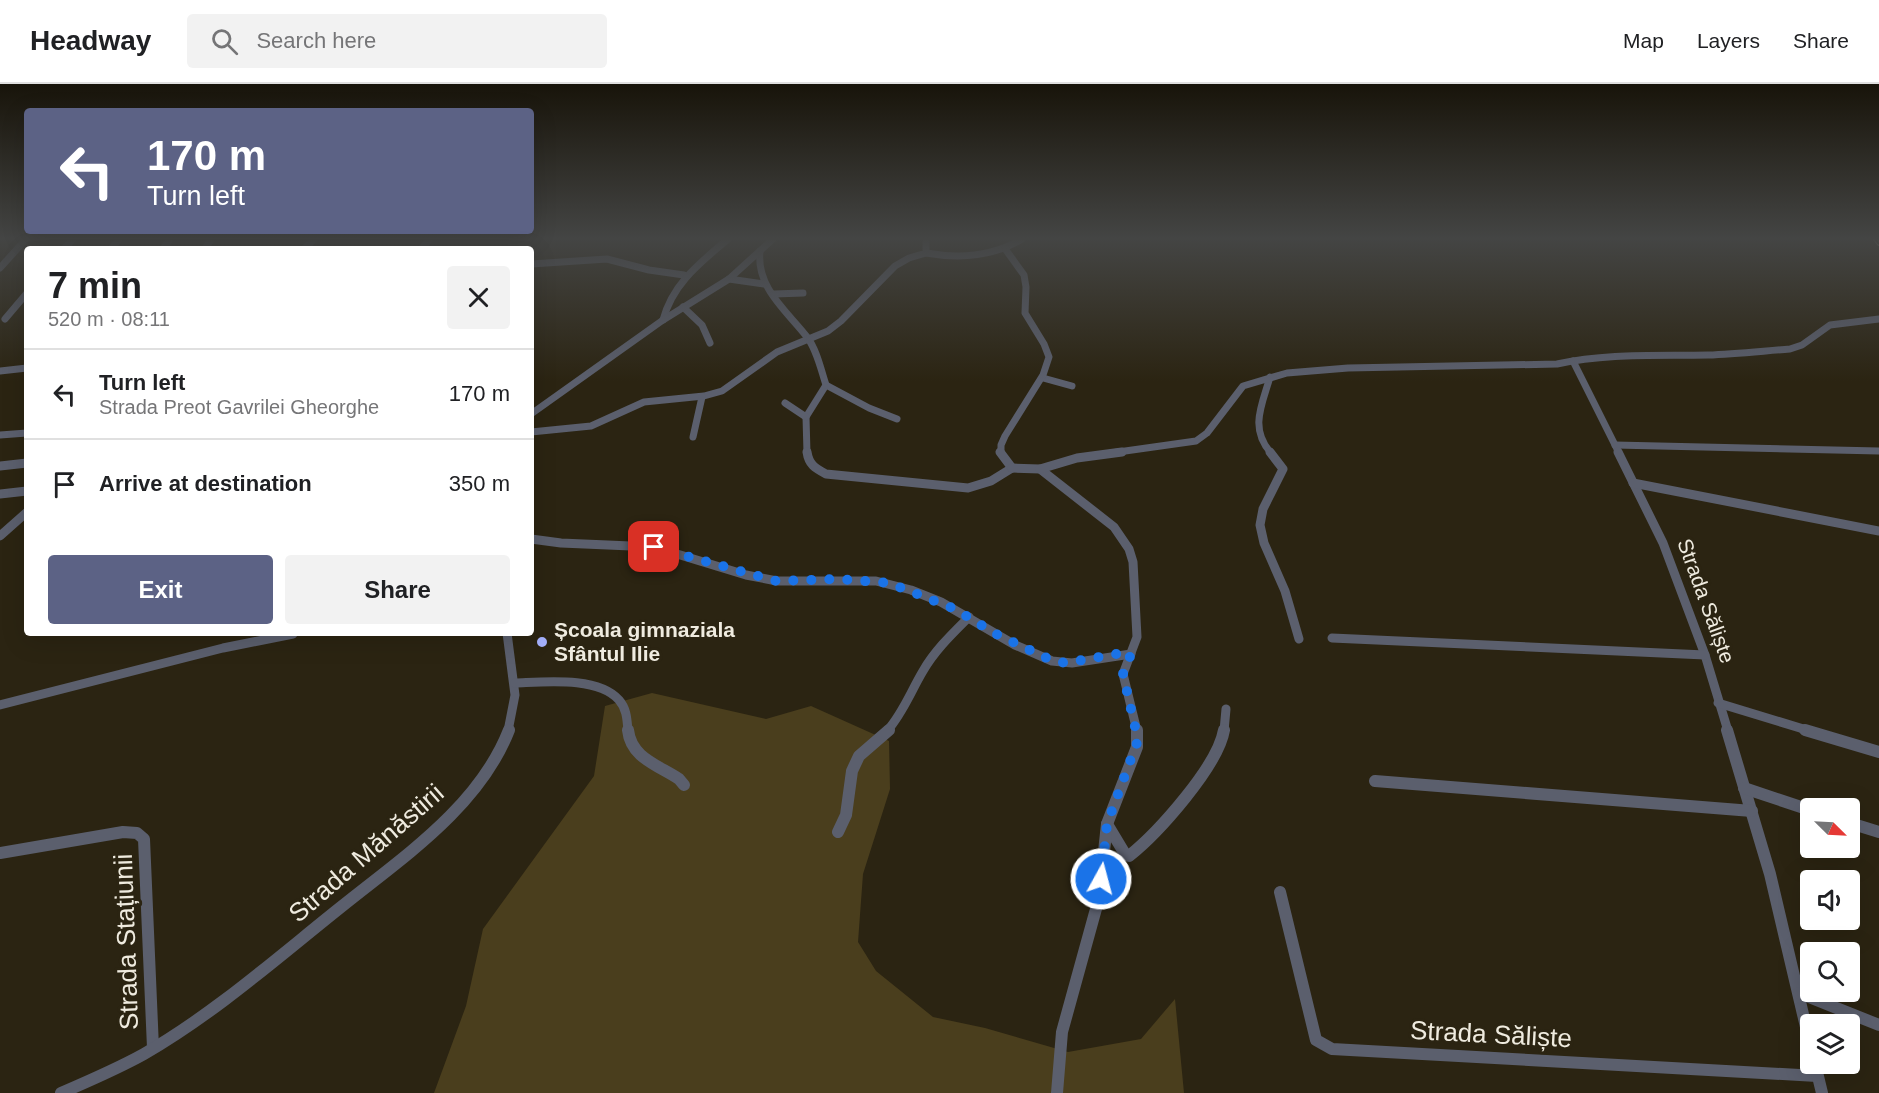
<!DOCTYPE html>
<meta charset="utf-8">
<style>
body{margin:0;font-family:Helvetica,sans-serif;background:#f2f2f2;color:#202124;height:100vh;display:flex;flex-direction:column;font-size:22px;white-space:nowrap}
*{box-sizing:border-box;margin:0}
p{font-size:20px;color:#757577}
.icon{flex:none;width:33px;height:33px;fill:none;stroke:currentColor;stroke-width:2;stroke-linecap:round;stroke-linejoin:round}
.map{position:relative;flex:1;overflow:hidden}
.sheet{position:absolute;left:24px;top:162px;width:510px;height:390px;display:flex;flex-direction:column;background:#fff;border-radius:6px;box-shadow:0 6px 24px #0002}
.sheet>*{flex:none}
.guide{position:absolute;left:24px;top:24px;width:510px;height:126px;border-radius:6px;box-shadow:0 6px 24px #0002;background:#5c6285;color:#fff;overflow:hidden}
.needle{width:39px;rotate:114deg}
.buttons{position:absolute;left:1800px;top:714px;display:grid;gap:12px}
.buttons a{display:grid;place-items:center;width:60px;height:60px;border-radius:6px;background:#fff;box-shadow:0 6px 24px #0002;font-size:30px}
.pin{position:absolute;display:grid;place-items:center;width:51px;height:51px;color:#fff;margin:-26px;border-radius:12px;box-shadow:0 3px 9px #0006}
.me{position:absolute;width:66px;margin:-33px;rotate:7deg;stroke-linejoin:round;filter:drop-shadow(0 0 4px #0008)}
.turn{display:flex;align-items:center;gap:21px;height:126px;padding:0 24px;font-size:27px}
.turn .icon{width:78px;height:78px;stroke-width:2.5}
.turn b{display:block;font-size:42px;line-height:51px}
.round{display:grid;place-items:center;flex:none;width:63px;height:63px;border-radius:6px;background:#f2f2f2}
.headline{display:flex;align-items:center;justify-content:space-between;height:102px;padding:0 24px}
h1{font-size:36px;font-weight:800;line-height:45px}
.action{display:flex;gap:12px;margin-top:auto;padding:12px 24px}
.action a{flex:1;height:69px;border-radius:6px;background:#5c6285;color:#fff;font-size:24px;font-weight:800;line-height:69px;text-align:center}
.action a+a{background:#f2f2f2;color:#202124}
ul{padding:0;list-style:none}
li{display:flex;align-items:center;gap:18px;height:90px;padding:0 24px;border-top:2px solid #e0e0e0}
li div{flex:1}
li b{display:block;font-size:22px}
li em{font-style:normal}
header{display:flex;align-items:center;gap:36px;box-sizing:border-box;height:84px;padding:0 30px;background:#fff;border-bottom:2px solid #e0e0e0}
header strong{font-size:28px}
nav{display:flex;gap:33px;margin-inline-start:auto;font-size:21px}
.search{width:420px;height:54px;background:#f2f2f2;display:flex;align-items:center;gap:15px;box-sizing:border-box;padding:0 21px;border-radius:6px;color:#757577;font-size:22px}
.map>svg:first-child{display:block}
.green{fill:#4a3e1d}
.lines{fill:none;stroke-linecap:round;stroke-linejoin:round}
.minor-far2{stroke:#5b5f6d;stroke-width:7}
.minor-far1{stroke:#5b5f6d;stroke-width:9}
.minor{stroke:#5b5f6d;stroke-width:12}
.rail-casing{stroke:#cecabd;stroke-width:4}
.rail{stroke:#2b2412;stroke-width:2;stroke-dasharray:7;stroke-linecap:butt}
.route{stroke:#1a73e8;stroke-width:10;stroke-dasharray:0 18}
.poi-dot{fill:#a5b1fc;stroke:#2b2412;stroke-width:2}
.labels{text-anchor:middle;stroke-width:6;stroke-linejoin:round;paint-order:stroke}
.street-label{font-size:21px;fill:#efebdf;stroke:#2b2412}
.poi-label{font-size:21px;font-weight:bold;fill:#efebdf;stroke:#2b2412;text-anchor:start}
.near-street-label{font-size:26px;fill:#efebdf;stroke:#2b2412}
</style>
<header>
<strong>Headway</strong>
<div class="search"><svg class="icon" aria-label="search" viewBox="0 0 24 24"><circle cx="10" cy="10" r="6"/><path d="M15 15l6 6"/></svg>Search here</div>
<nav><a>Map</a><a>Layers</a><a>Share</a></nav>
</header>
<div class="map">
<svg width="1879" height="1009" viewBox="0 0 1879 1009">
<rect width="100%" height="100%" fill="#2b2412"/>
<polygon class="green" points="652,609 766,635 811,622 889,657 890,705 863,790 858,858 876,887 933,933 985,944 1068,968 1141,955 1175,915 1184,1009 434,1009 466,922 483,845 594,692 605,622"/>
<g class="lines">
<g class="minor-far2">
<polyline points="64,165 73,155"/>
<polyline points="111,165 119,155"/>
<polyline points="163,165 170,155"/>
<polyline points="205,165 211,155"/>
<polyline points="304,165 314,155"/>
<polyline points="421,165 430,155"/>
<path d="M760,167C756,204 787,227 807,253C817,266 821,286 826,301L806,333L807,369"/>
<path d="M926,169C960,175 992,173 1022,155"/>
<polyline points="531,180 607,175 649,186 684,191"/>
<polyline points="0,184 26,155"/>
<polyline points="729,195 764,200"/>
<polyline points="774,210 803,209"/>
<polyline points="683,223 702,241 710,259"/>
<polyline points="5,235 27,209"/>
<path d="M663,236C673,199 700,179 728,155"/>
<polyline points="1573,277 1619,369"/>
<polyline points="0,287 27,284"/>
<path d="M1270,293C1262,321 1249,344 1271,369"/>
<polyline points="1043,294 1072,302"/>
<polyline points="826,301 869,324 897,335"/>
<polyline points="785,319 806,333"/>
<polyline points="531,330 663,236 729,195 773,155"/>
<polyline points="531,348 591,342 644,318 704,312 722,307 777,268 828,247 841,237 895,182 909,174 926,169 926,155"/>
<polyline points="0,351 27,349"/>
<polyline points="693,353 702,313"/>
<polyline points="1615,361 1879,367"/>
<polyline points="1001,369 1001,361 1005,352 1043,291 1049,273 1044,260 1025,229 1026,203 1024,191 1006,166"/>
<path d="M1111,369L1196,357L1207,349L1243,302L1287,289L1348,284L1557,280C1607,269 1656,272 1708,271C1735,270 1763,267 1790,265L1802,261L1830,241L1879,235"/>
</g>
<g class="minor-far1">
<path d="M807,368C809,381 815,384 826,390L968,404L991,397L1012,384"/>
<polyline points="1000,368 1012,384"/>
<polyline points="1270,368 1283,385 1263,425 1260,441 1264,459 1285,507 1299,555"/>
<polyline points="1618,368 1663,459 1705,571 1728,647"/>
<polyline points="0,382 27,379"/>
<polyline points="1012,384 1040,385 1114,443 1129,465 1133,478 1137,553 1123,590 1137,647"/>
<polyline points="1040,385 1077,374 1122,368"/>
<polyline points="1633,399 1879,447"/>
<polyline points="0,410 27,407"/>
<polyline points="0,452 27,428"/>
<polyline points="531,455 561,459 654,463 746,491 777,497 876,497 911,506 941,518 1015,561 1052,577 1072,579 1131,570"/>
<polyline points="507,549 515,611 508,647"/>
<polyline points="1332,554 1705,571"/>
<path d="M515,599C544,598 598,592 619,616C627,625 627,636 628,647"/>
<polyline points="1718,619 1810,647"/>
<polyline points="0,621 223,564 293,550"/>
<path d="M887,647C903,629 911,607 923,587C935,566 953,549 969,533"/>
<polyline points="1224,647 1226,625"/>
</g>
<g class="minor">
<path d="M628,646C631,674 658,681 679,695L684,701"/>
<polyline points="1727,646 1770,790 1810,960"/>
<polyline points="1805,646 1879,668"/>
<polyline points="1375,697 1752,727"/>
<polyline points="1744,704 1810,726"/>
<polyline points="1850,739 1879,748"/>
<path d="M1107,740L1125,770L1129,772C1158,749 1218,682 1224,646"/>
<polyline points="838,748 846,731 852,687 859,672 889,646"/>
<polyline points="0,769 123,748 137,749 144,755 153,964"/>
<polyline points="1280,808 1316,956 1332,965 1817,992"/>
<polyline points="1799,909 1879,941"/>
<polyline points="1815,980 1822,1009"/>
<path d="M61,1009C89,997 117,985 144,970C215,929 277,874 341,823C403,773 479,723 509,646"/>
<polyline points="1057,1009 1062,948 1099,814 1107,740 1137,663 1137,646"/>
</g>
<defs>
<polyline id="rail" points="1875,155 1879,160"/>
</defs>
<use href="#rail" class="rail-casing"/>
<use href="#rail" class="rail"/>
</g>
<linearGradient id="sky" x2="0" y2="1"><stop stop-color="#18140a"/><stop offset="0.52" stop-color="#444544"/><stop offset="1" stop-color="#444544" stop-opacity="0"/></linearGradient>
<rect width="1879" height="297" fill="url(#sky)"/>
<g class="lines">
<polyline class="route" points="654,463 776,497 839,495 889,499 955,525 994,549 1053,577 1066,579 1116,570 1131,570 1123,590 1138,656 1107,740 1101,795"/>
</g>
<circle class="poi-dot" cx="542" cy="558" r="6"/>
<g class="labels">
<g class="street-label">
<text transform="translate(1706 517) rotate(70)" y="7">Strada Săliște</text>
</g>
<g class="poi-label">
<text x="554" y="553">Școala gimnaziala<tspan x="554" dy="24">Sfântul Ilie</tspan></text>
</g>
<g class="near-street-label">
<text transform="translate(366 769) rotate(-41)" y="9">Strada Mănăstirii</text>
<text transform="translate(126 858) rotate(-92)" y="9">Strada Stațiunii</text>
<text transform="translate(1491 950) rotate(3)" y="9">Strada Săliște</text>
</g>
</g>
</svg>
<div class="buttons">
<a><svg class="needle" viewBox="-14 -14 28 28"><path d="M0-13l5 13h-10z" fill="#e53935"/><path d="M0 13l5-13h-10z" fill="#757577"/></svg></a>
<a><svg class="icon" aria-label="sound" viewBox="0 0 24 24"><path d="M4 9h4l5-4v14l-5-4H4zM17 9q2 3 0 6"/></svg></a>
<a><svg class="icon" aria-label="search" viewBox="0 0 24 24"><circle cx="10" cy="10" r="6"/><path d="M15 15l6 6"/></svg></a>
<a><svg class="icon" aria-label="layers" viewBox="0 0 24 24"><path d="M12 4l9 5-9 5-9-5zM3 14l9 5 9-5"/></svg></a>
</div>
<div class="pin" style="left:654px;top:463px;background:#d93025"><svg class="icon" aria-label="arrive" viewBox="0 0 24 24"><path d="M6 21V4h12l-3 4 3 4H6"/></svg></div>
<svg class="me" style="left:1101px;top:795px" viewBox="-20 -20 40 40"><circle r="17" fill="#1a73e8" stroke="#fff" stroke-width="3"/><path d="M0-11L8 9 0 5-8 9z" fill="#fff"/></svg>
<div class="guide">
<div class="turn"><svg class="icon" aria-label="left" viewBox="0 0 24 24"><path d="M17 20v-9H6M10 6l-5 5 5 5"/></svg><div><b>170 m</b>Turn left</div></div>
</div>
<section class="sheet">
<div class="headline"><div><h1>7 min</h1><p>520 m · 08:11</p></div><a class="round"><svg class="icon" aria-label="close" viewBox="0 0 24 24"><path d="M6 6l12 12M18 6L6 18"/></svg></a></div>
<ul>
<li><svg class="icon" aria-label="left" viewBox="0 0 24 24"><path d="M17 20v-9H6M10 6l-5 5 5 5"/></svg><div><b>Turn left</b><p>Strada Preot Gavrilei Gheorghe</p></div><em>170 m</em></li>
<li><svg class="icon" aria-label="arrive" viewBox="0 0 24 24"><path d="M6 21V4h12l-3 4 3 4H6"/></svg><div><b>Arrive at destination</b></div><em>350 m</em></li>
</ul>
<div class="action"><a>Exit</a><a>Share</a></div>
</section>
</div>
